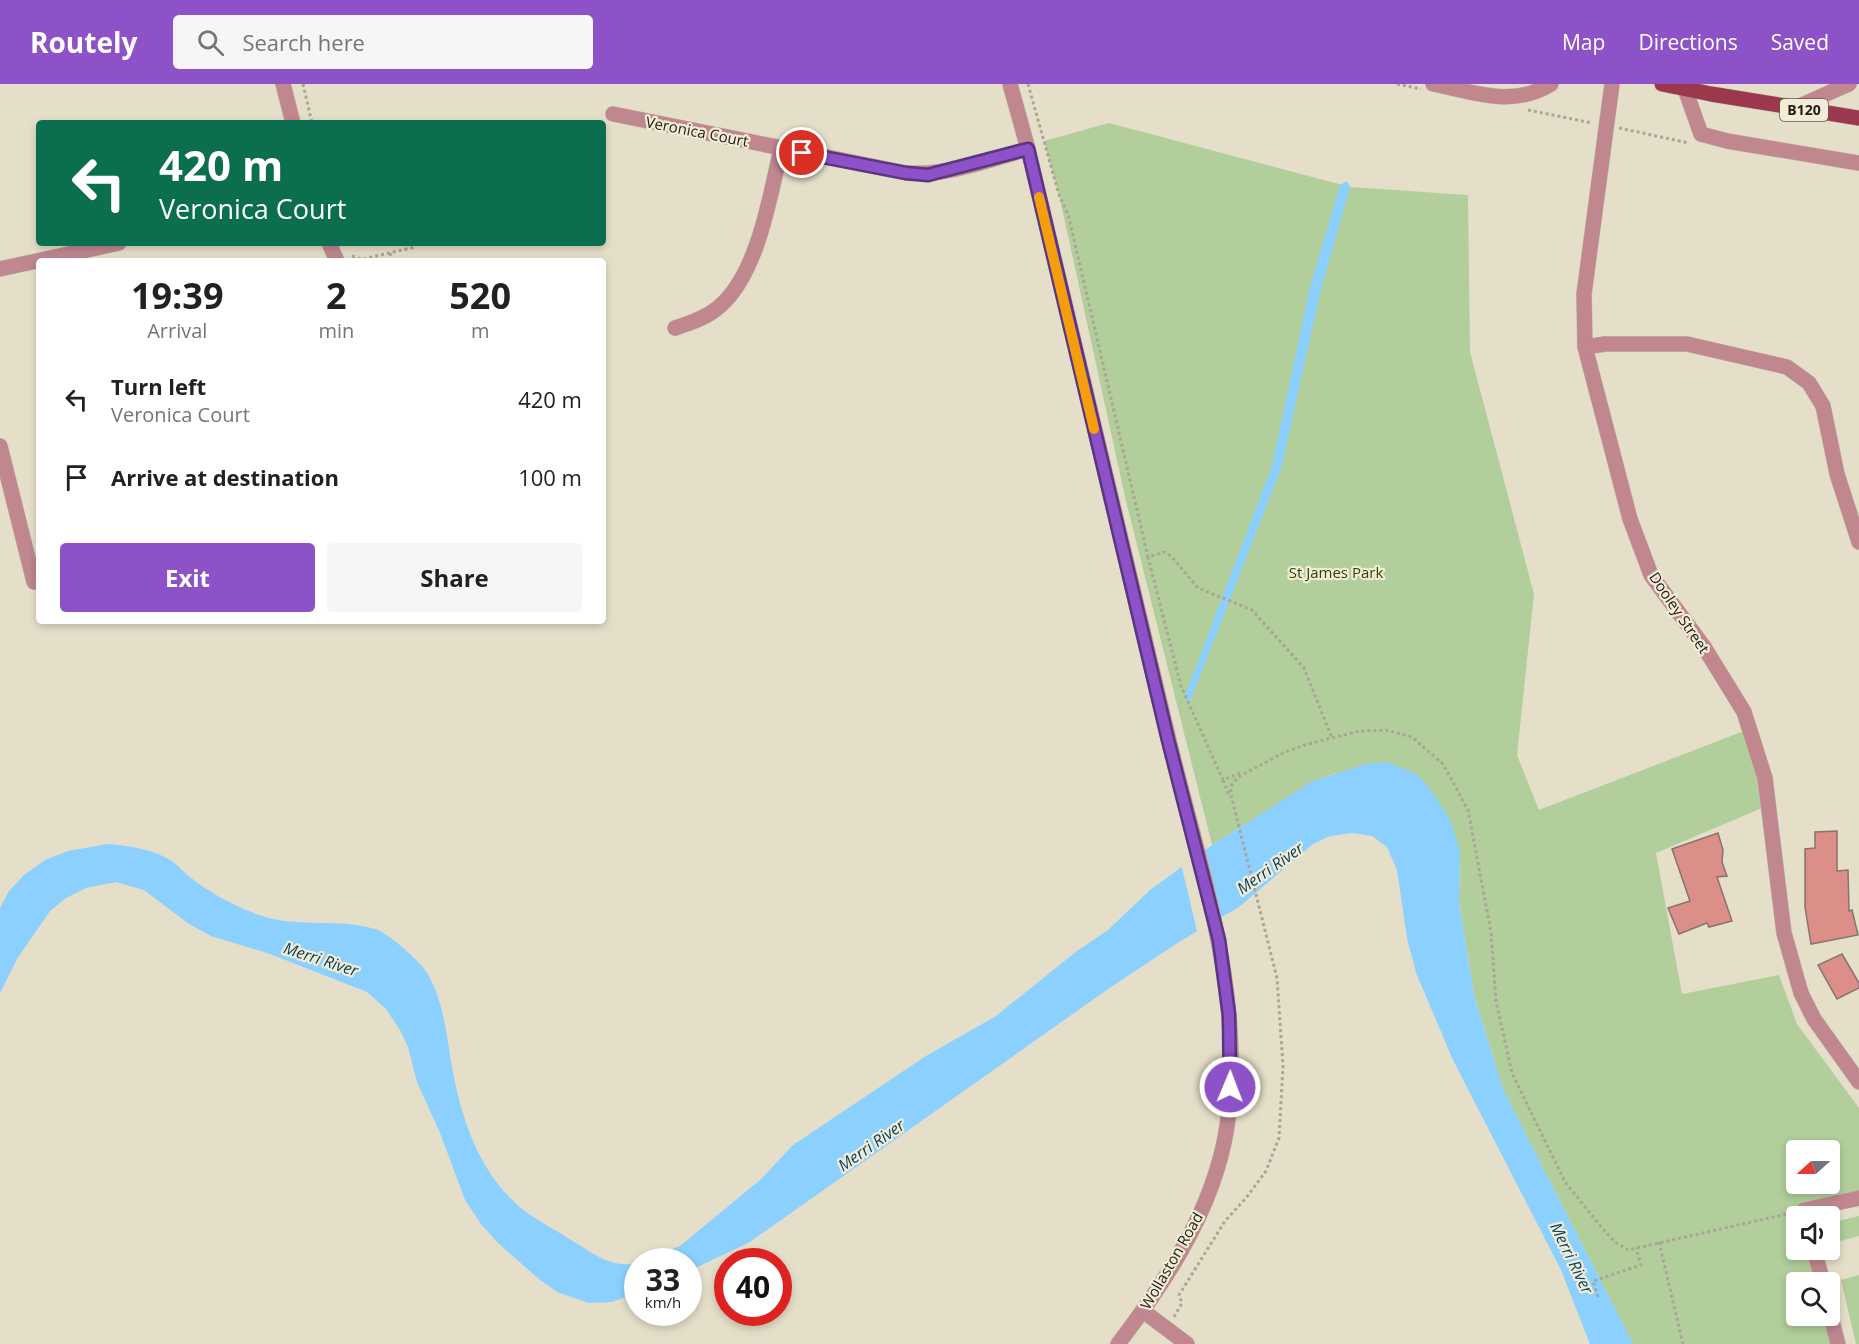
<!DOCTYPE html>
<style>
body{margin:0;font-family:"Open Sans",sans-serif;background:#f6f6f6;color:#202124;height:100vh;display:flex;flex-direction:column;font-size:22px;white-space:nowrap}
*{box-sizing:border-box;margin:0}
p{font-size:20px;color:#757577}
.icon{flex:none;width:33px;height:33px;fill:none;stroke:currentColor;stroke-width:2;stroke-linecap:round;stroke-linejoin:round}
.map{position:relative;flex:1;overflow:hidden}
.side{position:absolute;left:36px;top:174px;width:570px;height:366px;display:flex;flex-direction:column;background:#fff;border-radius:6px;box-shadow:0 3px 9px #0003}
.side>*{flex:none}
.guide{position:absolute;left:36px;top:36px;width:570px;height:126px;border-radius:6px;box-shadow:0 3px 9px #0003;background:#0b6e4f;color:#fff;overflow:hidden}
.needle{width:39px;rotate:249deg}
.tools{position:absolute;left:1786px;top:1056px;display:grid;gap:12px}
.tools a{display:grid;place-items:center;width:54px;height:54px;border-radius:6px;background:#fff;box-shadow:0 3px 9px #0003;font-size:30px}
.speed{position:absolute;left:624px;top:1164px;display:flex;gap:12px;font-size:30px;font-weight:700;text-align:center}
.speed>*{display:grid;place-content:center;width:78px;height:78px;border-radius:50%;background:#fff;box-shadow:0 3px 9px #0003;line-height:1}
.speed small{font-size:15px;font-weight:400}
.speed .limit{border:9px solid #d22;background:#fff;color:#111}
.pin{position:absolute;display:grid;place-items:center;width:51px;height:51px;color:#fff;margin:-26px;border:3px solid #fff;border-radius:50%;box-shadow:0 2px 6px #0007}
.me{position:absolute;width:66px;margin:-33px;rotate:1deg;stroke-linejoin:round;filter:drop-shadow(0 0 4px #0008)}
.turn{display:flex;align-items:center;gap:21px;height:126px;padding:0 24px;font-size:27px}
.turn .icon{width:78px;height:78px;stroke-width:2.5}
.turn b{display:block;font-size:42px;line-height:51px}
.eta{display:flex;justify-content:space-evenly;align-items:center;height:102px;text-align:center}
.eta b{font-size:36px;font-weight:700;line-height:42px}
.action{display:flex;gap:12px;margin-top:auto;padding:12px 24px}
.action a{flex:1;height:69px;border-radius:6px;background:#8e52c8;color:#fff;font-size:24px;font-weight:700;line-height:69px;text-align:center}
.action a+a{background:#f6f6f6;color:#202124}
ul{padding:0;list-style:none}
li{display:flex;align-items:center;gap:18px;height:78px;padding:0 24px}
li div{flex:1}
li b{display:block;font-size:22px}
li em{font-style:normal}
header{display:flex;align-items:center;gap:36px;box-sizing:border-box;height:84px;padding:0 30px;background:#8e52c8;color:#fff}
header strong{font-size:28px}
nav{display:flex;gap:33px;margin-inline-start:auto;font-size:21px}
.search{width:420px;height:54px;background:#f6f6f6;display:flex;align-items:center;gap:15px;box-sizing:border-box;padding:0 21px;border-radius:6px;color:#757577;font-size:22px}
.map>svg:first-child{display:block}
.green{fill:#b1ce9b;fill-rule:evenodd}
.water{fill:#8bd0fe}
.pier{fill:#e5dfca}
.building{fill:#dc8f88;stroke:#897270;stroke-width:1.5}
.lines{fill:none;stroke-linecap:round;stroke-linejoin:round}
.minor-casing{stroke:#c2bdaa;stroke-width:16}
.major-casing{stroke:#c2bdaa;stroke-width:16}
.path{stroke:#aaa594;stroke-width:3;stroke-dasharray:3 3;stroke-linecap:butt}
.minor{stroke:#c0878f;stroke-width:15}
.major{stroke:#9b384e;stroke-width:15}
.route-casing{stroke:#5c3582;stroke-width:15}
.route{stroke:#8e52c8;stroke-width:10}
.slow{stroke:#f59e0b;stroke-width:10}
.labels{text-anchor:middle;stroke-width:4.5;stroke-linejoin:round;paint-order:stroke}
.shield{fill:#f2ecd7;stroke:#605d52;stroke-width:1.5}
.shield-label{font-size:14px;font-weight:bold;fill:#222019}
.street-label{font-size:15px;fill:#222019;stroke:#f2ecd7}
.park-label{font-size:15px;fill:#284700;stroke:#f2ecd7}
.water-label{font-size:16px;font-style:italic;fill:#043e5c;stroke:#f2ecd7}
</style>
<header>
<strong>Routely</strong>
<div class="search"><svg class="icon" aria-label="search" viewBox="0 0 24 24"><circle cx="10" cy="10" r="6"/><path d="M15 15l6 6"/></svg>Search here</div>
<nav><a>Map</a><a>Directions</a><a>Saved</a></nav>
</header>
<div class="map">
<svg width="1859" height="1260" viewBox="0 0 1859 1260">
<rect width="100%" height="100%" fill="#e5dfca"/>
<g class="green">
<path d="M1109,39L1350,103L1468,111L1470,268L1534,510L1517,671L1539,726L1749,645L1769,721L1656,769L1682,910L1779,891L1797,940L1859,1024V1108L1806,1132H1797V1166H1813L1820,1198H1797V1232H1828L1834,1260H1633L1503,1005L1474,911L1459,818L1460,768L1336,689L1313,698L1212,761L1126,417L1059,111L1044,57ZM1797,1066H1830V1100H1797Z"/>
<polygon points="1859,1132 1859,1152 1833,1159 1834,1167 1822,1170 1821,1166 1830,1166 1830,1139"/>
<polygon points="1859,1191 1859,1260 1856,1260 1841,1196"/>
</g>
<g class="water">
<polygon points="1347,97 1350,103 1321,205 1281,385 1189,620 1185,611 1272,382 1310,203 1340,101"/>
<polygon points="1386,678 1417,690 1430,705 1450,735 1460,768 1459,818 1474,911 1503,1005 1633,1260 1590,1260 1561,1186 1453,976 1416,889 1407,854 1397,786 1387,763 1372,752 1353,749 1330,752 1313,760 1239,823 1179,858 1111,903 750,1158 689,1187 688,1178 640,1178 680,1162 760,1096 793,1061 926,972 996,932 1077,867 1108,846 1150,806 1212,761 1313,697 1366,680"/>
<path d="M108,760C130,762 154,765 173,778C179,782 184,789 190,793C208,808 240,825 262,832C298,844 338,834 375,845C388,849 412,871 421,881C440,902 446,944 450,971C459,1028 477,1090 525,1127C539,1138 556,1146 571,1156C590,1167 614,1187 637,1178V1209L612,1218L589,1219L557,1208L540,1196L498,1159L481,1140L465,1116L440,1049L417,998L408,963L400,946L386,925L367,908L270,870L211,852L189,840L144,806L116,798L86,804L66,814L50,827L17,875L0,909V824L9,807L24,791L45,776L68,767Z"/>
</g>
<polygon class="pier" points="1203,764 1221,837 1198,851 1181,780"/>
<g class="building">
<polygon points="1837,747 1837,787 1848,786 1849,827 1852,826 1858,851 1811,860 1805,823 1805,765 1815,764 1815,748"/>
<polygon points="1718,749 1723,766 1722,778 1727,792 1717,793 1732,837 1709,843 1707,839 1679,850 1668,824 1690,817 1672,765"/>
<polygon points="1842,870 1859,899 1859,904 1837,915 1818,881"/>
</g>
<g class="lines">
<defs>
<g id="minor">
<polyline points="283,0 293,39"/>
<path d="M1010,0L1028,65C1074,258 1120,451 1166,644C1195,769 1242,895 1229,1026C1221,1114 1170,1192 1118,1260"/>
<path d="M1433,0C1473,8 1513,24 1551,0"/>
<polyline points="1612,0 1584,210 1585,263 1630,435 1651,491 1704,563 1744,628 1765,694 1784,849 1801,909 1814,935 1859,998"/>
<polyline points="1685,5 1701,50 1727,57 1859,79"/>
<polyline points="1795,24 1849,0"/>
<path d="M613,30L906,89C948,92 988,76 1028,65"/>
<polyline points="329,159 337,177"/>
<polyline points="0,185 119,159"/>
<path d="M675,244C691,239 708,233 720,222C758,189 770,112 781,65"/>
<polyline points="1585,263 1605,260 1687,260 1787,283 1809,299 1823,322 1837,390 1859,458"/>
<polyline points="0,362 34,498"/>
<polyline points="1806,1132 1804,1126 1859,1114"/>
<polyline points="1814,1166 1823,1198"/>
<polyline points="1143,1227 1187,1260"/>
<polyline points="1830,1229 1838,1260"/>
</g>
<polyline id="major" points="1662,0 1711,10 1859,34"/>
</defs>
<use href="#minor" class="minor-casing"/>
<use href="#major" class="major-casing"/>
<g class="path">
<polyline points="303,0 312,39"/>
<polyline points="1028,0 1059,111 1068,130 1148,473"/>
<polyline points="1397,0 1421,5"/>
<polyline points="1528,26 1592,39"/>
<polyline points="1619,44 1689,59"/>
<polyline points="390,169 392,177"/>
<polyline points="352,172 361,175 368,174 415,163"/>
<polyline points="1240,689 1223,696 1181,602 1148,473 1165,468 1172,473 1198,504 1252,526 1304,584 1332,654"/>
<polyline points="1223,696 1229,711"/>
<polyline points="1659,1158 1683,1260"/>
<polyline points="1598,1213 1593,1197 1641,1181 1636,1164"/>
<polyline points="1174,1233 1182,1219 1179,1211 1225,1137 1246,1114 1266,1087 1279,1054 1283,982 1277,894 1231,711 1231,702 1238,693 1285,668 1311,659 1360,647 1386,646 1412,653 1443,680 1468,726 1491,848 1496,917 1512,989 1565,1098 1603,1145 1615,1158 1628,1166 1791,1129"/>
</g>
<use href="#minor" class="minor"/>
<use href="#major" class="major"/>
</g>
<g class="lines">
<defs>
<polyline id="route" points="802,69 906,89 928,91 1028,65 1168,656 1219,856 1229,931 1230,1003"/>
</defs>
<use href="#route" class="route-casing"/>
<use href="#route" class="route"/>
<polyline class="slow" points="1039,113 1094,345"/>
</g>
<g class="labels">
<rect class="shield" x="1780" y="15" width="48" height="22" rx="4.5"/>
<g class="shield-label">
<text x="1804" y="31">B120</text>
</g>
<g class="street-label">
<text transform="translate(697 48) rotate(11)" y="5">Veronica Court</text>
<text transform="translate(1679 529) rotate(56)" y="5">Dooley Street</text>
<text transform="translate(1172 1177) rotate(-60)" y="5">Wollaston Road</text>
</g>
<g class="park-label">
<text x="1336" y="494">St James Park</text>
</g>
<g class="water-label">
<text transform="translate(1270 784) rotate(-35)" y="6">Merri River</text>
<text transform="translate(321 875) rotate(18)" y="6">Merri River</text>
<text transform="translate(871 1061) rotate(-35)" y="6">Merri River</text>
<text transform="translate(1572 1174) rotate(64)" y="6">Merri River</text>
</g>
</g>
</svg>
<div class="tools">
<a><svg class="needle" viewBox="-14 -14 28 28"><path d="M0-13l5 13h-10z" fill="#e53935"/><path d="M0 13l5-13h-10z" fill="#757577"/></svg></a>
<a><svg class="icon" aria-label="sound" viewBox="0 0 24 24"><path d="M4 9h4l5-4v14l-5-4H4zM17 9q2 3 0 6"/></svg></a>
<a><svg class="icon" aria-label="search" viewBox="0 0 24 24"><circle cx="10" cy="10" r="6"/><path d="M15 15l6 6"/></svg></a>
</div>
<div class="speed"><div>33<small>km/h</small></div><div class="limit">40</div></div>
<div class="pin" style="left:802px;top:69px;background:#d93025"><svg class="icon" aria-label="arrive" viewBox="0 0 24 24"><path d="M6 21V4h12l-3 4 3 4H6"/></svg></div>
<svg class="me" style="left:1230px;top:1003px" viewBox="-20 -20 40 40"><circle r="17" fill="#8e52c8" stroke="#fff" stroke-width="3"/><path d="M0-11L8 9 0 5-8 9z" fill="#fff"/></svg>
<div class="guide">
<div class="turn"><svg class="icon" aria-label="left" viewBox="0 0 24 24"><path d="M17 20v-9H6M10 6l-5 5 5 5"/></svg><div><b>420 m</b>Veronica Court</div></div>
</div>
<section class="side">
<div class="eta">
<div><b>19:39</b><p>Arrival</p></div>
<div><b>2</b><p>min</p></div>
<div><b>520</b><p>m</p></div>
</div>
<ul>
<li><svg class="icon" aria-label="left" viewBox="0 0 24 24"><path d="M17 20v-9H6M10 6l-5 5 5 5"/></svg><div><b>Turn left</b><p>Veronica Court</p></div><em>420 m</em></li>
<li><svg class="icon" aria-label="arrive" viewBox="0 0 24 24"><path d="M6 21V4h12l-3 4 3 4H6"/></svg><div><b>Arrive at destination</b></div><em>100 m</em></li>
</ul>
<div class="action"><a>Exit</a><a>Share</a></div>
</section>
</div>
